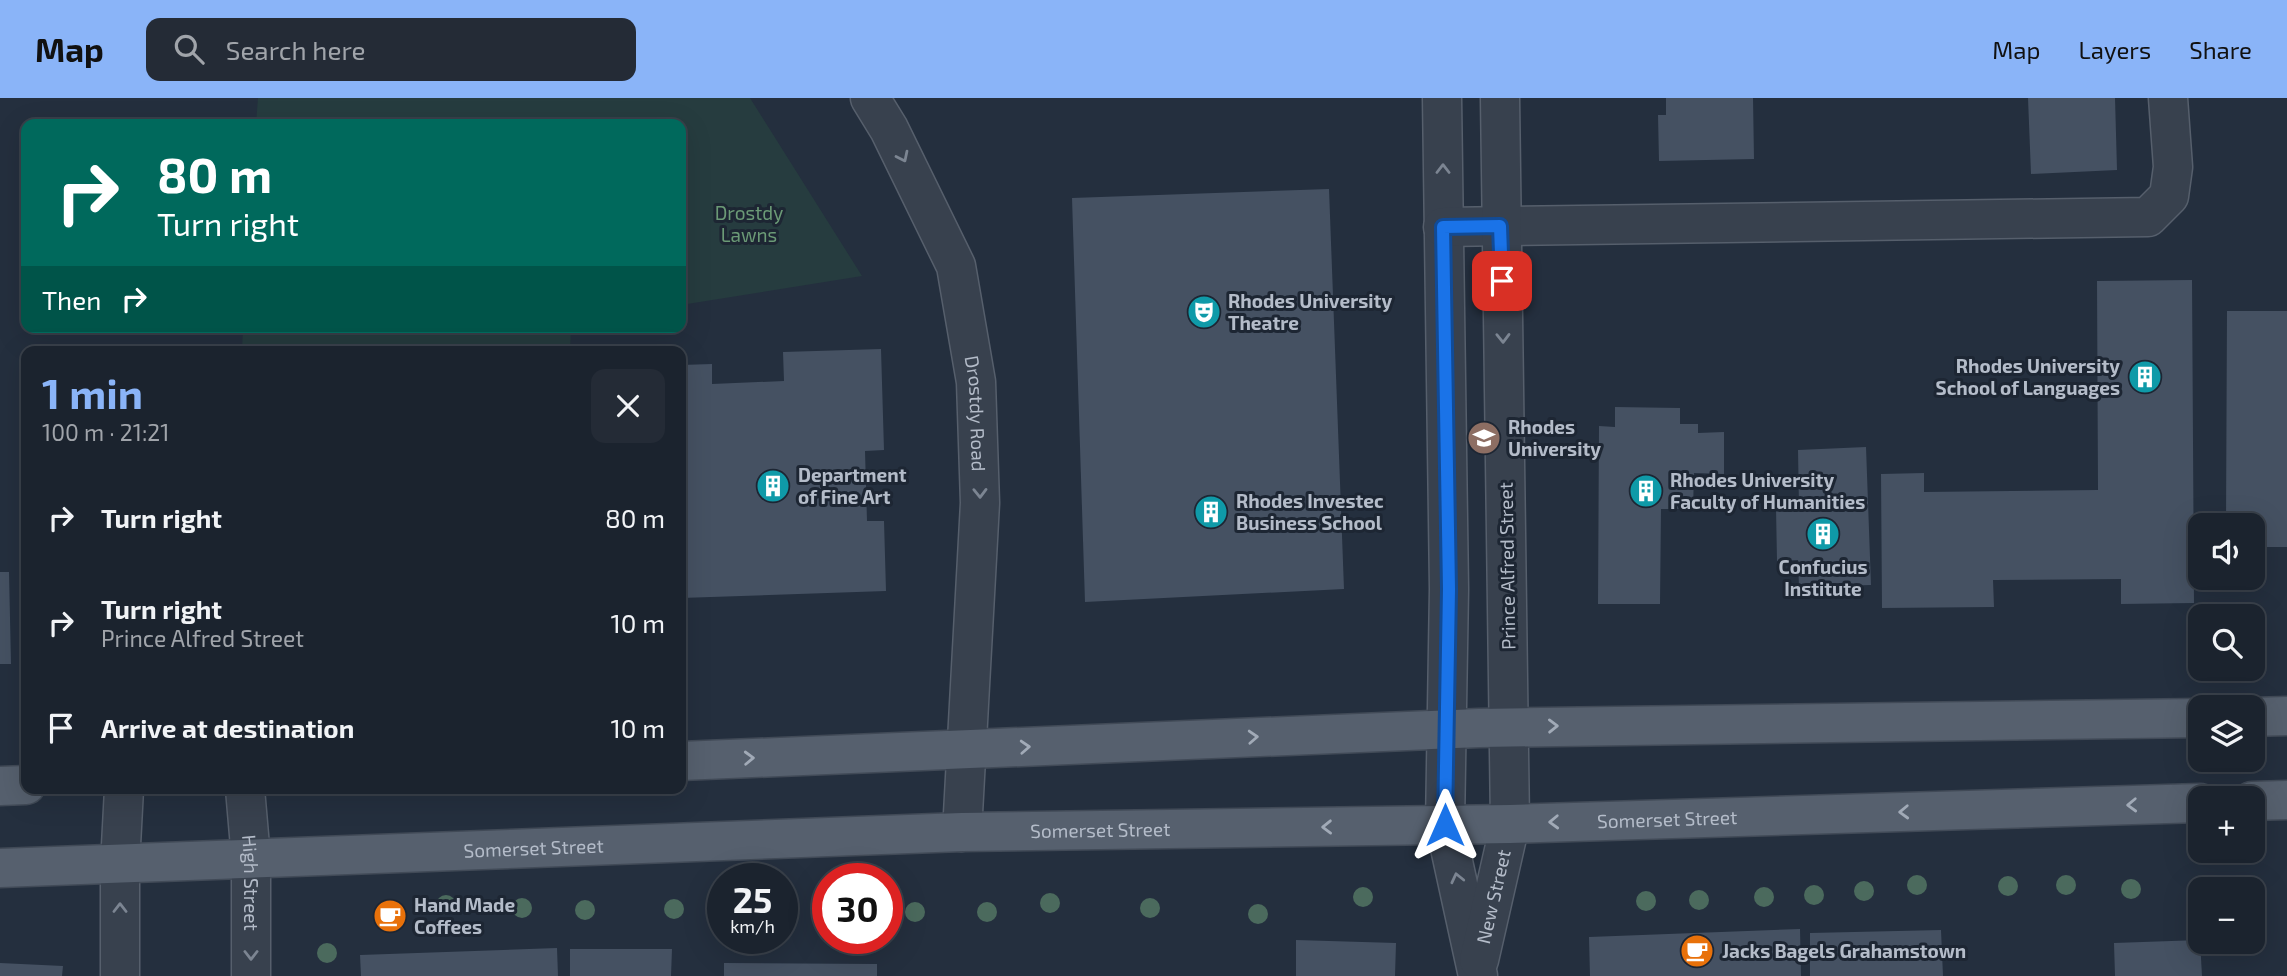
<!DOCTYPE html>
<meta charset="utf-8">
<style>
body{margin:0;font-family:"Exo 2",sans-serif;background:#242b36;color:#f1f3f6;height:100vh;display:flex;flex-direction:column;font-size:26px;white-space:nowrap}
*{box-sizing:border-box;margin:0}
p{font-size:23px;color:#a0a4aa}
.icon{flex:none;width:38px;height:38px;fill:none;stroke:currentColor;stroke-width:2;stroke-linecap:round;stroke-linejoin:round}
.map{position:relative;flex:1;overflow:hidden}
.details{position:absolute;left:21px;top:248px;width:665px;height:448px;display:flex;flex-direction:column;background:#1b232e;border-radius:14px;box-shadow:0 7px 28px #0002,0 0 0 2px #39404a}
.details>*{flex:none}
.banner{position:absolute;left:21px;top:21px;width:665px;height:214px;border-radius:14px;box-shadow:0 7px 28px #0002,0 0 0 2px #39404a;background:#00695c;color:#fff;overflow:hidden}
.tools{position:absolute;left:2188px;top:415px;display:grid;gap:14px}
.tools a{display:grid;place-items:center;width:77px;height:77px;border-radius:14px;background:#1b232e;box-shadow:0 7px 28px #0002,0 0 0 2px #39404a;font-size:35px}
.speed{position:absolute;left:707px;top:765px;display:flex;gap:14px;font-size:35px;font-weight:700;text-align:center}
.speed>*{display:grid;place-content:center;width:91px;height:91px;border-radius:50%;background:#1b232e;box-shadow:0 7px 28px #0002,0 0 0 2px #39404a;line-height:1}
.speed small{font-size:18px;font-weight:400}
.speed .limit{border:10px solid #d22;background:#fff;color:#111}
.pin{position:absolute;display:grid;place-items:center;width:60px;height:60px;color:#fff;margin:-30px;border-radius:14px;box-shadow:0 4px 10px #0006}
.me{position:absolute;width:77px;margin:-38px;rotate:0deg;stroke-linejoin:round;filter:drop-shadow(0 0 5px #0008)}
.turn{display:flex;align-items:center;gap:24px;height:147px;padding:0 21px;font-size:32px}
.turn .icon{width:91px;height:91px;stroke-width:2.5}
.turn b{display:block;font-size:49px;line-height:60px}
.then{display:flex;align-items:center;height:66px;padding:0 21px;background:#0003;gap:14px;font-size:26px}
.round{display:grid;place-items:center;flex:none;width:74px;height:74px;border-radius:14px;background:#242b36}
.overview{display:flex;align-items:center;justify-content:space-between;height:119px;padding:0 21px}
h1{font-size:42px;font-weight:700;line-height:52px;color:#8ab4f8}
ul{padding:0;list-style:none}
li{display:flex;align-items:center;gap:21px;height:105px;padding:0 21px}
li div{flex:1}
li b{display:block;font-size:26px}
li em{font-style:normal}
header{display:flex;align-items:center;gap:42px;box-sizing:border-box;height:98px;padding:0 35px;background:#8ab4f8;color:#111}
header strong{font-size:33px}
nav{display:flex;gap:38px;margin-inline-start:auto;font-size:24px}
.search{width:490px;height:63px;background:#242b36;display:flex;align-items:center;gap:18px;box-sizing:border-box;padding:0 24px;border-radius:14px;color:#a0a4aa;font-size:26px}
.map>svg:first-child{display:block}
.green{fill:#263c3f}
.building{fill:#455162}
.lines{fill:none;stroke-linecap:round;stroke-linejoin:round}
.minor-casing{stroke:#565f6c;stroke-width:41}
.major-casing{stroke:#414a57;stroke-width:41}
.minor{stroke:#38414e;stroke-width:38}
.major{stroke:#56606e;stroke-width:38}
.tree{fill:#4b6a5d}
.oneway{stroke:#7c8592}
.oneway2{stroke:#a1aab7}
.route-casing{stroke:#114b97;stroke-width:18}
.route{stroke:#1a73e8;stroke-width:12}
.labels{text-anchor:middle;stroke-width:6;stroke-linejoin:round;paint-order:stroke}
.park-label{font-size:19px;fill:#6b9a76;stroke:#1d2633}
.poi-label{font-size:19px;font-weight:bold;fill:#b4bcc9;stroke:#1d2633;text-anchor:start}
.street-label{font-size:19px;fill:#b4bcc9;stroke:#1d2633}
</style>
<header>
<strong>Map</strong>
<div class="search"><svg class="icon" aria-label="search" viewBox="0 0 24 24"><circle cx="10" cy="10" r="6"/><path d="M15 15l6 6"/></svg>Search here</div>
<nav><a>Map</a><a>Layers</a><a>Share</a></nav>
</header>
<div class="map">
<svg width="2287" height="878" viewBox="0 0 2287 878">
<rect width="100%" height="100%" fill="#242f3e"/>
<g class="green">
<polygon points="258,0 750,0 862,178 681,207 681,26 256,26"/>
<polygon points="243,229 571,229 570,254 242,254"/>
</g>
<g class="building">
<polygon points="1666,0 1753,0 1754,61 1659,63 1658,17 1666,17"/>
<polygon points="2028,0 2115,0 2117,72 2031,76"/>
<polygon points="1329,91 1344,491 1085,504 1072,100"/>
<polygon points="2192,182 2194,505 2121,506 2121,481 1993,482 1994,509 1882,510 1881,376 1924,375 1924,394 2098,392 2097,183"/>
<polygon points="2227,213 2287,213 2287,449 2252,449 2252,427 2226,427"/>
<polygon points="881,251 884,352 865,353 867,423 884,423 886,493 681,500 681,267 712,266 712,286 784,283 783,254"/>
<polygon points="1615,309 1680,310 1680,326 1698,326 1698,335 1724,334 1724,376 1694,375 1693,411 1661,411 1660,506 1598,506 1599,328 1615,329"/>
<polygon points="1866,349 1871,487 1799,489 1798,462 1777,463 1776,410 1799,409 1798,352"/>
<polygon points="0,474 9,474 11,566 0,566"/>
<polygon points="1800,831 1801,878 1590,878 1589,839"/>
<polygon points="1941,832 1943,878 1810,878 1810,835"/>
<polygon points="1296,842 1396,845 1395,878 1296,878"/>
<polygon points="2200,842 2202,878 2115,878 2114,845"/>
<polygon points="557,850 558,878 361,878 360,857"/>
<polygon points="570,851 672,851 671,878 570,878"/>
<polygon points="0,865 63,868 62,878 0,878"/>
<polygon points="724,865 877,866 877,878 724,878"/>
</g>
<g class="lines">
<defs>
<g id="minor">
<path id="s1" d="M870,0L889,31L956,168L976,284L980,405L962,734"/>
<polyline points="1442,0 1449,491 1445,727 1478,878"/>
<polyline points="1443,129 2148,119 2169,98 2173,69 2168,0"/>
<path id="s2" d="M245,691L251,760V878"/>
<path id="s3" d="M1479,862L1510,726L1500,0"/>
<polyline points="120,878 120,766 124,691"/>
</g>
<g id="major">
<polyline points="2252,619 2287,618"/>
<polyline points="681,663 1479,630 2200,620"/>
<polyline points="0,688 26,687"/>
<polyline points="2252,703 2287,702"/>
<path id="s4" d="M0,770L962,734L1510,726L2200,705"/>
</g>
</defs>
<use href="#minor" class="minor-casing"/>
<use href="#major" class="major-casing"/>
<use href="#minor" class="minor"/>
<use href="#major" class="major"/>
</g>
<g class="tree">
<circle cx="1917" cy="787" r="10"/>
<circle cx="2066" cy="787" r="10"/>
<circle cx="2008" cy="788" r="10"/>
<circle cx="2131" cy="791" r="10"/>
<circle cx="1864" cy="793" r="10"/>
<circle cx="1814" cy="797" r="10"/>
<circle cx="1363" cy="799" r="10"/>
<circle cx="1764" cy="799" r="10"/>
<circle cx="1699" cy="802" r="10"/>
<circle cx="1646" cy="803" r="10"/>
<circle cx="1050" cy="805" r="10"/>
<circle cx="446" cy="807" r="10"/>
<circle cx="522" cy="810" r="10"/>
<circle cx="1150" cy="810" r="10"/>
<circle cx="674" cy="811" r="10"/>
<circle cx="585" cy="812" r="10"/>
<circle cx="915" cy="814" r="10"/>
<circle cx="987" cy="814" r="10"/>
<circle cx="1258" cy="816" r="10"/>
<circle cx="327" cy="855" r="10"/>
</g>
<defs><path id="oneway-chevron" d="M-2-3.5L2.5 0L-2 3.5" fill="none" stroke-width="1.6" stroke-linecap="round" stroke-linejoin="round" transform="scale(1.75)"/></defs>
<g class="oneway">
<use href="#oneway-chevron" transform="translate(903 59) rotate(64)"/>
<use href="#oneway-chevron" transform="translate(1443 71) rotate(-90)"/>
<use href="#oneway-chevron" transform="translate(1503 240) rotate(89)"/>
<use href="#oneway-chevron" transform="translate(980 395) rotate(89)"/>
<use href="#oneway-chevron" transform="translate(1457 780) rotate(-103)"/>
<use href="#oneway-chevron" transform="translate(120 810) rotate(-90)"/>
<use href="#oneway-chevron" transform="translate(251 857) rotate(90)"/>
</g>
<g class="oneway2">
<use href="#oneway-chevron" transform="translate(1553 628) rotate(-1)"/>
<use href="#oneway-chevron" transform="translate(1253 639) rotate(-3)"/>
<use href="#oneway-chevron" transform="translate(1025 649) rotate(-3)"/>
<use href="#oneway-chevron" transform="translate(749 660) rotate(-2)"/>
<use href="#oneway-chevron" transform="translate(2132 707) rotate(178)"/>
<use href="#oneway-chevron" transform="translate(1904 714) rotate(178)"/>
<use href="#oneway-chevron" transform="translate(1554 724) rotate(178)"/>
<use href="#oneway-chevron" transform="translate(1327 729) rotate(179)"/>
</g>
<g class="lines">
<defs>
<polyline id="route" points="1445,727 1449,491 1443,129 1500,128 1502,183"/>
</defs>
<use href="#route" class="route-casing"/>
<use href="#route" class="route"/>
</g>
<defs>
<symbol id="theatre-disc" viewBox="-11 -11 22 22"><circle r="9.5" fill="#0f9aa8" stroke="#1d2633"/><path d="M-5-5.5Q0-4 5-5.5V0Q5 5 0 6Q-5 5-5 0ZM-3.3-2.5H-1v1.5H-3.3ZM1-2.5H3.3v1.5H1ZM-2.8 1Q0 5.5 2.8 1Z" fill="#fff"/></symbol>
<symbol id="building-disc" viewBox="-11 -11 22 22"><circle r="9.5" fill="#0f9aa8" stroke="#1d2633"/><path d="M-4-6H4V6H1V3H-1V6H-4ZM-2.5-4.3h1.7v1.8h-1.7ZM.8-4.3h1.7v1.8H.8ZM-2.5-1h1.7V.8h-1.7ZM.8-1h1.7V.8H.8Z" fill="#fff"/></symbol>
<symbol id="university-disc" viewBox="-11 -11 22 22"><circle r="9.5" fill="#8d6e63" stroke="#1d2633"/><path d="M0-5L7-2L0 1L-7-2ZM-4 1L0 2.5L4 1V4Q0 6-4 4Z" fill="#fff"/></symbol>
<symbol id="cafe-disc" viewBox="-11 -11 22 22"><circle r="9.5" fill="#e8710a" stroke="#1d2633"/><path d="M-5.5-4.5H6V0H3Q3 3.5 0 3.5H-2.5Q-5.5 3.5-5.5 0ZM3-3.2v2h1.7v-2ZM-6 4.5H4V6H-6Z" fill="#fff"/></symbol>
</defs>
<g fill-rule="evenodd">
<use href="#theatre-disc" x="1185" y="195" width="38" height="38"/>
<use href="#building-disc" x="2126" y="260" width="38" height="38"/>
<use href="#university-disc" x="1465" y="321" width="38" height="38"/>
<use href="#building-disc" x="754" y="369" width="38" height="38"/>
<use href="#building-disc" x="1627" y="374" width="38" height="38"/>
<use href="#building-disc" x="1192" y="395" width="38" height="38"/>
<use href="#building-disc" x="1804" y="417" width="38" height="38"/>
<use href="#cafe-disc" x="371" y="799" width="38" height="38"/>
<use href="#cafe-disc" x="1678" y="834" width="38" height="38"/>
</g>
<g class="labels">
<g class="park-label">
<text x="749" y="122">Drostdy<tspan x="749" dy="22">Lawns</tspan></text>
</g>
<g class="poi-label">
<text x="1228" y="210">Rhodes University<tspan x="1228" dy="22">Theatre</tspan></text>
<text x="2120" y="275" text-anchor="end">Rhodes University<tspan x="2120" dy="22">School of Languages</tspan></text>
<text x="1508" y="336">Rhodes<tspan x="1508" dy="22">University</tspan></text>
<text x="798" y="384">Department<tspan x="798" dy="22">of Fine Art</tspan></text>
<text x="1670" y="389">Rhodes University<tspan x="1670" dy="22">Faculty of Humanities</tspan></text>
<text x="1236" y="410">Rhodes Investec<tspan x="1236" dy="22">Business School</tspan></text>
<text x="1823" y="476" text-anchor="middle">Confucius<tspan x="1823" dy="22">Institute</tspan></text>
<text x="414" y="814">Hand Made<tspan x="414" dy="22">Coffees</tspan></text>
<text x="1722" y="860">Jacks Bagels Grahamstown</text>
</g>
<g class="street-label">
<text dy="7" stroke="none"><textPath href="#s1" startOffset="338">Drostdy Road</textPath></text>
<text transform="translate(1507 468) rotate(-91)" y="7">Prince Alfred Street</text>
<text dy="7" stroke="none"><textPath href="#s4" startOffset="1668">Somerset Street</textPath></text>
<text dy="7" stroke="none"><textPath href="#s4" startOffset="1101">Somerset Street</textPath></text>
<text dy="7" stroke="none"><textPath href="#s4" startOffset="534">Somerset Street</textPath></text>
<text dy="7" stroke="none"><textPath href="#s2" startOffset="94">High Street</textPath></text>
<text dy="7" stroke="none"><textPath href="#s3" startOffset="65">New Street</textPath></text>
</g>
</g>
</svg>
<div class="tools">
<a><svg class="icon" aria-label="sound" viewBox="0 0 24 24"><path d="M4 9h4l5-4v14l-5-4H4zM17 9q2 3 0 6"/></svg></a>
<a><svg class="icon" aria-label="search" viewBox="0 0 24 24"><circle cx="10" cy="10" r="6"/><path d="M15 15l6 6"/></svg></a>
<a><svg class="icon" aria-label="layers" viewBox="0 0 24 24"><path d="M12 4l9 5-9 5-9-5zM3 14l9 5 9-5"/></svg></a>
<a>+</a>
<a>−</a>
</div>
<div class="speed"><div>25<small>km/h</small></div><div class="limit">30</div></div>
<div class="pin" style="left:1502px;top:183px;background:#d93025"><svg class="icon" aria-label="arrive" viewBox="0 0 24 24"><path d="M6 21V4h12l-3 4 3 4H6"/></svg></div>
<svg class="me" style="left:1445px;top:727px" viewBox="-20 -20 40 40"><path d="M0-17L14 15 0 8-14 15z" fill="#1a73e8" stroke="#fff" stroke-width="4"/></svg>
<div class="banner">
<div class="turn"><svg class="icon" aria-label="right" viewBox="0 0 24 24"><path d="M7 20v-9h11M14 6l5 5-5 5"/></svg><div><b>80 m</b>Turn right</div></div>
<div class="then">Then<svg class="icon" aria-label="right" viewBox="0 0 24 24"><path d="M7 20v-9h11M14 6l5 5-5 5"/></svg></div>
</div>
<section class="details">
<div class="overview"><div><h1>1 min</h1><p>100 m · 21:21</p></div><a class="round"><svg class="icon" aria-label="close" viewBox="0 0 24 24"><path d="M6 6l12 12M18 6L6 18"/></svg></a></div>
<ul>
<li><svg class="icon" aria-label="right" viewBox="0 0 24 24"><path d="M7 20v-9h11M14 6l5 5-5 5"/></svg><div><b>Turn right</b></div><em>80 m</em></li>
<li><svg class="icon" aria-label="right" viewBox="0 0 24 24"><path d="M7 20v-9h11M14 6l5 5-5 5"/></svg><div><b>Turn right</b><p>Prince Alfred Street</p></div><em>10 m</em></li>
<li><svg class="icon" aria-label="arrive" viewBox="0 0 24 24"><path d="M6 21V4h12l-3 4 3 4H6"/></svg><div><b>Arrive at destination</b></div><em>10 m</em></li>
</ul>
</section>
</div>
